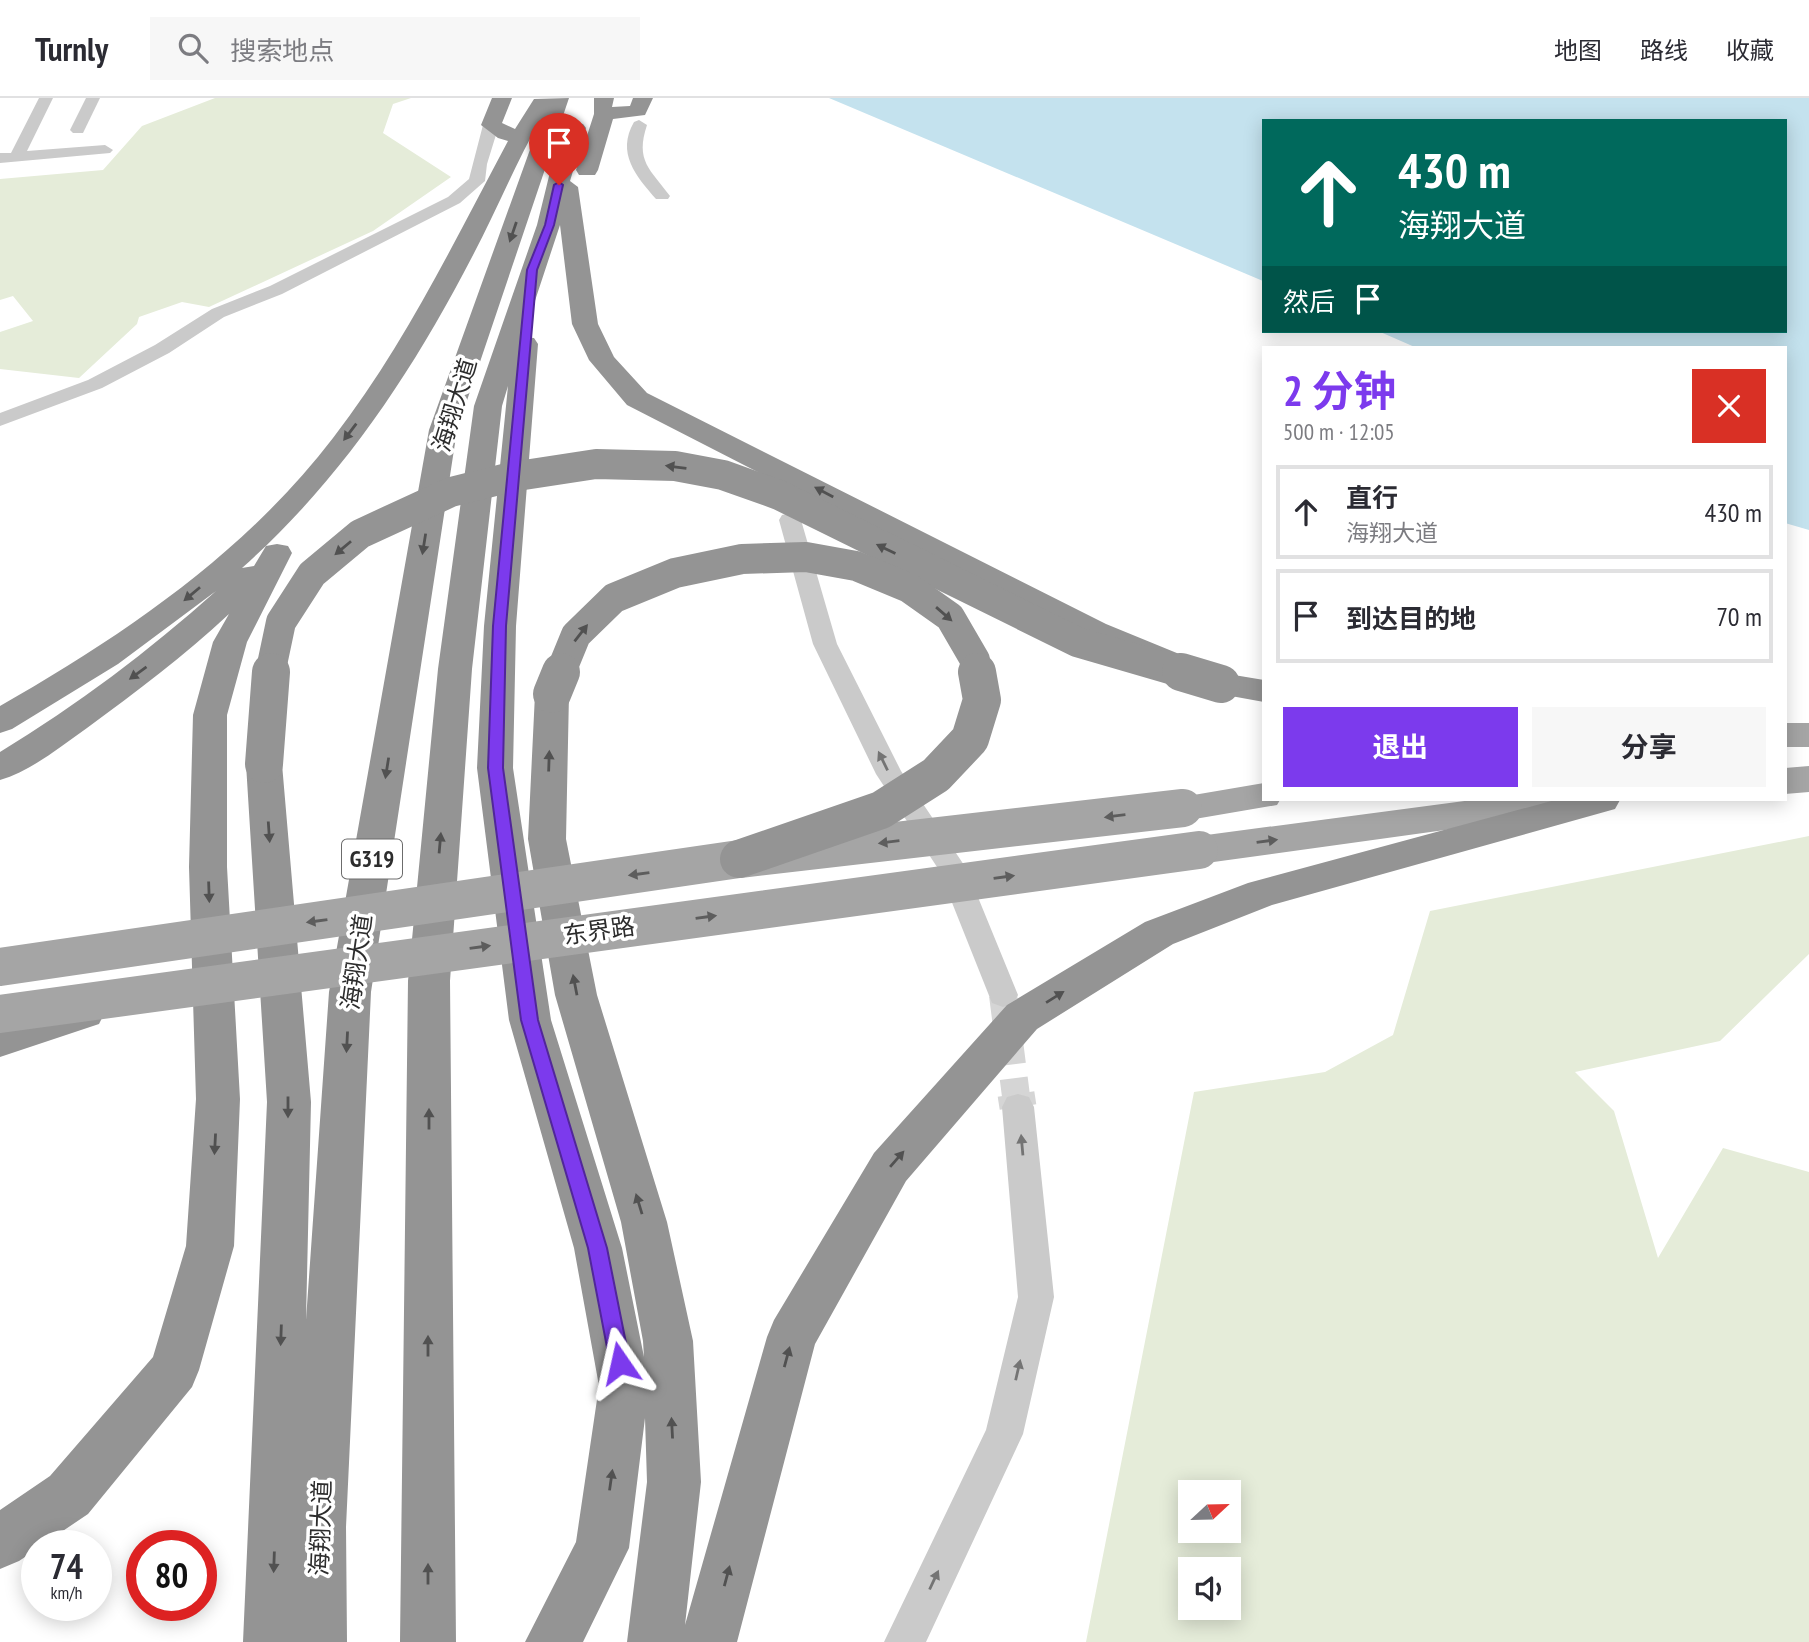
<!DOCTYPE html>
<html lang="zh">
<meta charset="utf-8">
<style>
body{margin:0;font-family:"PT Sans Narrow","Noto Sans SC",sans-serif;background:#f7f7f7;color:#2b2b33;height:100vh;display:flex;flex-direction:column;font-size:26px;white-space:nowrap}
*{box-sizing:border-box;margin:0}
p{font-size:23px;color:#7c7c81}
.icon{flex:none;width:38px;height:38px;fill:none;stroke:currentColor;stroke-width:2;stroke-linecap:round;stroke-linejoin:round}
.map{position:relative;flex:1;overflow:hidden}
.details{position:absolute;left:1262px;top:248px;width:525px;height:455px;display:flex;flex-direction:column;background:#fff;border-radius:0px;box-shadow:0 4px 18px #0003}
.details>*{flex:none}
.banner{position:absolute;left:1262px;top:21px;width:525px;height:214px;border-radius:0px;box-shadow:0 4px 18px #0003;background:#00695c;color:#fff;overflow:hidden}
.needle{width:46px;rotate:68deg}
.fabs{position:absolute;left:1178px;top:1382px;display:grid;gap:14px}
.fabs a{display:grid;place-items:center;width:63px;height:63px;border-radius:0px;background:#fff;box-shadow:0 4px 18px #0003;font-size:35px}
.speed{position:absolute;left:21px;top:1432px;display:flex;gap:14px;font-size:35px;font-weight:700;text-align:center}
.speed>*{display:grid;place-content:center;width:91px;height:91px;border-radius:50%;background:#fff;box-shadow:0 4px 18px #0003;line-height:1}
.speed small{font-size:18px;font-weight:400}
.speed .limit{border:10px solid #d22;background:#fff;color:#111}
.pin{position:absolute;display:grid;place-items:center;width:60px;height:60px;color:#fff;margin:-72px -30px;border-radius:50% 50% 50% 0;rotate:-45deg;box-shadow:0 0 7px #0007}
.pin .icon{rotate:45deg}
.me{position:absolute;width:77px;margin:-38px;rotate:349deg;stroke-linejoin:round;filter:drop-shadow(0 0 5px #0008)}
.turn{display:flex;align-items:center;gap:24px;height:147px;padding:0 21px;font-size:32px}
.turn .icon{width:91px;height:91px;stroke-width:2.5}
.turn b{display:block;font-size:49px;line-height:60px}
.then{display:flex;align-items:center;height:66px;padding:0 21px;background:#0003;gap:14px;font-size:26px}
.round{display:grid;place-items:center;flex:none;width:74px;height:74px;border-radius:0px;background:#f7f7f7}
.summary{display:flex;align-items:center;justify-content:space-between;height:119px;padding:0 21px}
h1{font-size:42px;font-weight:700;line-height:52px;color:#7c3aed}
.button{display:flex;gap:14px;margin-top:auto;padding:14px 21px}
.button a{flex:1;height:80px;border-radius:0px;background:#7c3aed;color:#fff;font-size:28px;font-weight:700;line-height:80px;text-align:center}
.button a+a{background:#f7f7f7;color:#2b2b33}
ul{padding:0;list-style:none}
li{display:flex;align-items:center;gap:21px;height:94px;margin:0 14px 10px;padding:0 7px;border:4px solid #e1e1e2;border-radius:0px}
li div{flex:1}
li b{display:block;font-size:26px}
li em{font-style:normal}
header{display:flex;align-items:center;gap:42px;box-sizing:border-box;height:98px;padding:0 35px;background:#fff;border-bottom:2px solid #e1e1e2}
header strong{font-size:33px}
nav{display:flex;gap:38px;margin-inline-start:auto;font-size:24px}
.search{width:490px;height:63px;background:#f7f7f7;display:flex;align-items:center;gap:18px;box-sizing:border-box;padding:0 24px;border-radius:0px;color:#7c7c81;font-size:26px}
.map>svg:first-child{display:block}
.green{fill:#e5ecd9;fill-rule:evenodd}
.water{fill:#c4e2ee}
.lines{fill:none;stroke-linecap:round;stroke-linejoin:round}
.street-tunnel-far1{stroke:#d5d5d5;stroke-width:28;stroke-dasharray:28 14;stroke-linecap:butt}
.street-tunnel{stroke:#d5d5d5;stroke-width:37;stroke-dasharray:37 18;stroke-linecap:butt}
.street{fill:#cacaca;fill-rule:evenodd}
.primary{fill:#a5a5a5;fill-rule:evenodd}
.highway{fill:#949494;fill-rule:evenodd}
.primary-bridge{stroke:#a5a5a5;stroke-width:38}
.highway-bridge-far1{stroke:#949494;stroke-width:30}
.highway-bridge{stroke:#949494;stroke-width:38}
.oneway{fill:#515151}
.oneway2{fill:#747474}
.oneway3{fill:#5d5d5d}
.route{fill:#7c3aed;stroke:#51269a;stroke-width:2}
.labels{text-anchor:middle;stroke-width:7;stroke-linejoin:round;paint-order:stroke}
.shield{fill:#fff;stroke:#6c6c6c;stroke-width:2}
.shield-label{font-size:23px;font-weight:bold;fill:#2d2d2d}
.street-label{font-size:24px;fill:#2d2d2d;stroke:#fff}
</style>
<header>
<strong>Turnly</strong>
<div class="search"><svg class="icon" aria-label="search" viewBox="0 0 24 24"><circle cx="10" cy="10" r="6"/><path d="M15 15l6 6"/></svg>搜索地点</div>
<nav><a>地图</a><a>路线</a><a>收藏</a></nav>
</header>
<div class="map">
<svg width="1809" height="1544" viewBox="0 0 1809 1544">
<rect width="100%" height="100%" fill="#fff"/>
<g class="green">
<polygon points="215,0 411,0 393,6 383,35 451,79 373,133 209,209 182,204 139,219 137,226 79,280 0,271 0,234 33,223 13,198 0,202 0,81 103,72 142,28"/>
<path d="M1809,738V856L1720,943L1575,974L1614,1013L1658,1160L1723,1050L1809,1074V1544H1086L1194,994L1325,974L1393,937L1430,813ZM1190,1395H1228V1433H1190ZM1190,1472H1228V1510H1190Z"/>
</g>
<polygon class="water" points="829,0 1809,0 1809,432 1785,425 1785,250 1417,250 1378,233 1785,233 1785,23 1264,23 1263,183"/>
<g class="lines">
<polyline class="street-tunnel-far1" points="1003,897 1016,998"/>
<polyline class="street-tunnel" points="1016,996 1018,1009"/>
<g class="street">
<polygon points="39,0 53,0 27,53 105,47 113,52 110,55 0,65 0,55 11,55"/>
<polygon points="86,0 100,0 83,35 73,35 70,32"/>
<polygon points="491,22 499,27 487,66 485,83 460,105 282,196 224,219 169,255 102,290 0,328 0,315 88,282 155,247 212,211 270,188 448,99 469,81 483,27"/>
<path d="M639,22L647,27C635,63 650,71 670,98L668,101H656C636,78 616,55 634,24Z"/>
<polygon points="790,415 798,417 801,422 837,546 901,673 966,770 1018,897 1014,905 1003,909 992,905 939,772 876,676 813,546 779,422 782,417"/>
<polygon points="1018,996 1029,999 1034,1009 1054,1199 1023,1336 926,1544 884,1544 986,1332 1018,1199 1002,1009 1007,999"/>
</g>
<g class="primary">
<rect x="1785" y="625" width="24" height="24"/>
<polygon points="1809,668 1809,694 1785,696 1785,670"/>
<polygon points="1264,685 1264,702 1280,702 1277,707 1183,723 1170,719 1164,710 1170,701"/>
<polygon points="1472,702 1585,702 1580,711 1567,715 1199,766 1186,762 1180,752 1186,742 1199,738"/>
</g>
<g class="highway">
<path d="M492,0H512L502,25L515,31L534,1L569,0L457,332L371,894L346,1429L347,1544H243L267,1004L246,666L251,657L264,654L277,657L282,666L311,1004L306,1222L329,894L429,332L541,21C515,66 496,114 472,159C412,275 340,383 242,470L254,468L266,448L277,446L288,448L292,455L247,544L227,617V769L240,1001L234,1148L199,1272L192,1289L88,1416L42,1447H37V1451L19,1463L0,1471V1412L50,1378L153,1259L186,1148L196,1001L189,769L193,617L213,544L229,516C183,559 137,593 87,630C60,649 31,673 0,682V654C77,607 149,553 216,493L118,566L12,631L0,635V608C123,538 246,454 333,340C404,248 454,144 508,43L498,40L481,27Z"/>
<polygon points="594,0 614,0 612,9 630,8 633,0 653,0 645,17 613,21 598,72 595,77 579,77 576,72 594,16"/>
<polygon points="576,24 583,26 586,30 570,83 578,89 598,226 614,259 647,295 1106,526 1228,576 1264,582 1264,604 1209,594 1082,540 627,307 589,262 572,226 560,127 523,239 534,240 538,246 516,528 513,670 551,922 622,1150 644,1259 643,1243 621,1124 555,897 528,741 535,596 540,588 552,585 564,588 569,596 566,741 597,897 667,1124 693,1243 701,1384 685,1527 767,1239 774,1222 874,1055 1007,907 1145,824 1248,785 1555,702 1620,702 1615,711 1272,807 1173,846 1037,931 906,1083 815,1246 737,1544 627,1544 647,1384 645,1320 629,1450 583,1544 525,1544 576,1444 599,1288 574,1150 509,922 477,670 484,528 508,288 502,308 472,571 450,883 456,1544 400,1544 408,883 438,571 474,308 537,127 552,66 566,30 569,26"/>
<polygon points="84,897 99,902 105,914 99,926 0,959 0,925"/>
</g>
<g class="primary-bridge">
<polyline points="0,869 739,761 1183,710"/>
<polyline points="0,916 1199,752"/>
</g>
<g class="highway-bridge-far1">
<polyline points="270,576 281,524 312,476 360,436 451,394 511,379 596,366 675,368 723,377 779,397 1077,544 1187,576"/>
<polyline points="560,576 576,537 614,500 675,475 742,461 806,459 856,468 909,490 950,519 975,562 977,576"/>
</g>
<g class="highway-bridge">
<polyline points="1181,574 1221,586"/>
<polyline points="552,596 561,574"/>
<polyline points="264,666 271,574"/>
<polyline points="739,761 881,712 936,677 970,641 982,602 977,574"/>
</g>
</g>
<defs><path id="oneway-solid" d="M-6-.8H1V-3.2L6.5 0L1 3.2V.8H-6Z" transform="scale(1.75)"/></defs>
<g class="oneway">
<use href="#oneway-solid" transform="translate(513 134) rotate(109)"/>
<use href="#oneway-solid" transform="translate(350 334) rotate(127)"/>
<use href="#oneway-solid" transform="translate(676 369) rotate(-173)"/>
<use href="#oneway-solid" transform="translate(824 394) rotate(-152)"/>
<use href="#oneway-solid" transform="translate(424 446) rotate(99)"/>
<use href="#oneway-solid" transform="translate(343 450) rotate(140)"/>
<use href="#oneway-solid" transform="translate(886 451) rotate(-154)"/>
<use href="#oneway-solid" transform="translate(192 496) rotate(140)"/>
<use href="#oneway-solid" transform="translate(944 516) rotate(41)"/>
<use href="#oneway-solid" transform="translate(581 535) rotate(-52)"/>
<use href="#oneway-solid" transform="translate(138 575) rotate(144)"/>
<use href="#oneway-solid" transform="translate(549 663) rotate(-88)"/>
<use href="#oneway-solid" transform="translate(387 670) rotate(99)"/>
<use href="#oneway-solid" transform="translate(269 734) rotate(86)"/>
<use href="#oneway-solid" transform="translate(440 745) rotate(-85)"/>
<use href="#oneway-solid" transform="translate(209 794) rotate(88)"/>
<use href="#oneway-solid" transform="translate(575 887) rotate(-101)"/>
<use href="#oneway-solid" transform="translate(1055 899) rotate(-32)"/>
<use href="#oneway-solid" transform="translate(347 944) rotate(93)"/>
<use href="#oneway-solid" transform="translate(288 1009) rotate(90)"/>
<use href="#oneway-solid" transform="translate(429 1021) rotate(-90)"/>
<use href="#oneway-solid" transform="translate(215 1046) rotate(93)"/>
<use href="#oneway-solid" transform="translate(897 1061) rotate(-49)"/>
<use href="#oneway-solid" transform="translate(639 1106) rotate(-107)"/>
<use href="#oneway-solid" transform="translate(281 1237) rotate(92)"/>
<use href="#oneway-solid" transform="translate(428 1248) rotate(-90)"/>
<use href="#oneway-solid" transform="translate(787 1259) rotate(-75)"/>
<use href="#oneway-solid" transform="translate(672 1330) rotate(-93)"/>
<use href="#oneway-solid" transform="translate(611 1382) rotate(-82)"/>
<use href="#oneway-solid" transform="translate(274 1464) rotate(92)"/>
<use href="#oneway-solid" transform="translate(428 1476) rotate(-90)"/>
<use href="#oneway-solid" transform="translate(727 1478) rotate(-75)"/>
</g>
<g class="oneway2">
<use href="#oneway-solid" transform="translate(883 663) rotate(-116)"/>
<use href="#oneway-solid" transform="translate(1022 1047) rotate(-95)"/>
<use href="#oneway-solid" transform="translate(1018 1272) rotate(-77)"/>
<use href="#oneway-solid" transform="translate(934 1482) rotate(-65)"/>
</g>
<g class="oneway3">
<use href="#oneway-solid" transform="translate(1115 718) rotate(173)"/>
<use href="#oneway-solid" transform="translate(1267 743) rotate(-8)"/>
<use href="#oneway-solid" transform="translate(889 744) rotate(173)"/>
<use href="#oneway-solid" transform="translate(639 776) rotate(172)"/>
<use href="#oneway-solid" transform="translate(1004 779) rotate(-8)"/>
<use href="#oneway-solid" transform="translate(706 819) rotate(-8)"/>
<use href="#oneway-solid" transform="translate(317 823) rotate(172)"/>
<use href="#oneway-solid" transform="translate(480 849) rotate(-8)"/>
</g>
<polygon class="route" points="559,84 563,87 554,127 537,172 506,528 503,670 538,922 607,1150 630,1265 627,1272 620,1275 613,1272 610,1265 588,1150 521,922 488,670 493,528 527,172 545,127 554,87"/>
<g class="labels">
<rect class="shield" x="342" y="741.5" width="60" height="39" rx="5"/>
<g class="shield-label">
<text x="372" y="769">G319</text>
</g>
<g class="street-label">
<text transform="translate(455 307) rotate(-73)" y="8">海翔大道</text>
<text transform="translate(599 833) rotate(-8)" y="8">东界路</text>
<text transform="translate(357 864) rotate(-82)" y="8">海翔大道</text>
<text transform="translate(321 1430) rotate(-88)" y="8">海翔大道</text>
</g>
</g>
</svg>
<div class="fabs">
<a><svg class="needle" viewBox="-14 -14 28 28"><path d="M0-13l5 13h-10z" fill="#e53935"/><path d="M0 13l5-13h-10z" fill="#7c7c81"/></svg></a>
<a><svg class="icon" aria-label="sound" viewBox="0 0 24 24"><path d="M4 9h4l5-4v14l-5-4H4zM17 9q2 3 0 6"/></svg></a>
</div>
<div class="speed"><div>74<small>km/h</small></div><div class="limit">80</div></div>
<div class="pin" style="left:559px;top:87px;background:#d93025"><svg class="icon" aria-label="arrive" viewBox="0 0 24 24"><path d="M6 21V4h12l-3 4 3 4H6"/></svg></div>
<svg class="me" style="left:620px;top:1265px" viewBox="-20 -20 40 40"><path d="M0-17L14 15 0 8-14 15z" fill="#7c3aed" stroke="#fff" stroke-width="4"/></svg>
<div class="banner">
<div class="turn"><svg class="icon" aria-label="ahead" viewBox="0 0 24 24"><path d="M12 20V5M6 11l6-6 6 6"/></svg><div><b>430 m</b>海翔大道</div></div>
<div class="then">然后<svg class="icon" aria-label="arrive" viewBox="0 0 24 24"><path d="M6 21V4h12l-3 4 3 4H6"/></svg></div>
</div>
<section class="details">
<div class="summary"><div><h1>2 分钟</h1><p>500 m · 12:05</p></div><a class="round" style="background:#d93025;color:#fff"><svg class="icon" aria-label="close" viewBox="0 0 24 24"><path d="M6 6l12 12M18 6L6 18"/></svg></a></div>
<ul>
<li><svg class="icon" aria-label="ahead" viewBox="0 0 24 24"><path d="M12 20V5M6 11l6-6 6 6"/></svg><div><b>直行</b><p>海翔大道</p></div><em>430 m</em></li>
<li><svg class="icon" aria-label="arrive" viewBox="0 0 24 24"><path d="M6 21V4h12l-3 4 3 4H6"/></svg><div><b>到达目的地</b></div><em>70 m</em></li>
</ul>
<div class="button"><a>退出</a><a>分享</a></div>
</section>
</div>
